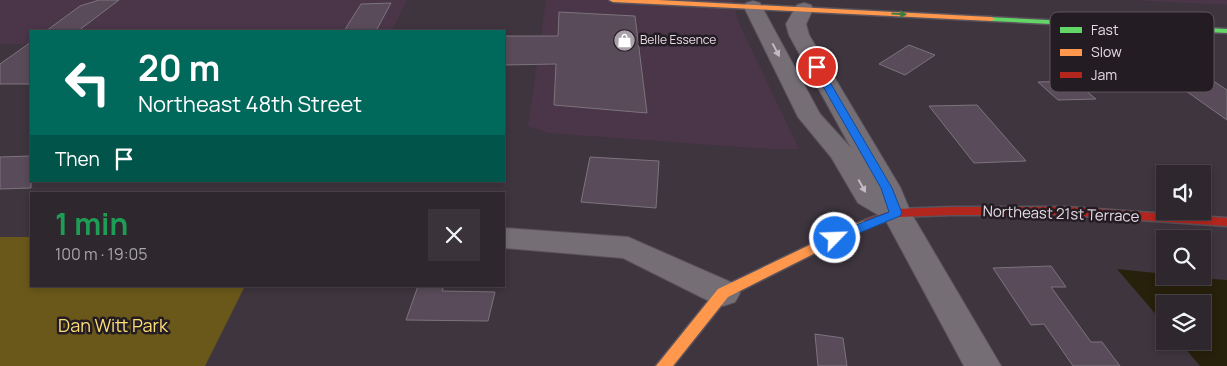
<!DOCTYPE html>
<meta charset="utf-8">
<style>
body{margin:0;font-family:Manrope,sans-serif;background:#3a343a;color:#f1f3f6;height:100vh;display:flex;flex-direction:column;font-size:19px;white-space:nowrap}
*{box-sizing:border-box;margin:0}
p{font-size:16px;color:#a7a6aa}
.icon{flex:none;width:28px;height:28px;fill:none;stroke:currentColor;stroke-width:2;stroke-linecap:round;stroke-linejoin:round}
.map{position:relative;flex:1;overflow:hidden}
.sheet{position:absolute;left:30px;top:192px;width:475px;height:95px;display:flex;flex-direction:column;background:#2e282e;border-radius:0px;box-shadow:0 2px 8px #0003,0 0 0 1px #49444a}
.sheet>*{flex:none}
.guide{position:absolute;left:30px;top:30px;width:475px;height:152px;border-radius:0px;box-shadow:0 2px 8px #0003,0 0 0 1px #49444a;background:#00695c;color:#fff;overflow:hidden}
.buttons{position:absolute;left:1156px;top:165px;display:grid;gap:10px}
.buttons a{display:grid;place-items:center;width:55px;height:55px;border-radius:0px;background:#2e282e;box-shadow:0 2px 8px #0003,0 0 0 1px #49444a;font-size:25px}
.pin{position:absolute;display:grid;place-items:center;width:42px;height:42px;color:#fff;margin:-21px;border:2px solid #fff;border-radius:50%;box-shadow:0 1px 5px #0007}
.me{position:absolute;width:55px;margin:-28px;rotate:66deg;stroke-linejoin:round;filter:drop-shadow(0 0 4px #0008)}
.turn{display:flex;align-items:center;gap:18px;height:105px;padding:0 25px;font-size:22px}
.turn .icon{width:65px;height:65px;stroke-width:2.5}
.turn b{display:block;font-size:35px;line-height:42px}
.then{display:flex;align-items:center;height:48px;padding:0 25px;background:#0003;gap:10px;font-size:19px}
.round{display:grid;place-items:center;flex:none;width:52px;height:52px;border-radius:0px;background:#3a343a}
.overview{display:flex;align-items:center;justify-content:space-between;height:85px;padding:0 25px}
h1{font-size:30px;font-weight:700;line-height:38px;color:#1e9e55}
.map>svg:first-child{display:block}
.built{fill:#4a3549}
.green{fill:#6a581a}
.water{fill:#27200b}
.building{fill:#594b59;stroke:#7c747c}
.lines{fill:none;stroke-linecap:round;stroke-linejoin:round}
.street-casing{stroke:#5b535b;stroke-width:2}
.fast-casing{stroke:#5b535b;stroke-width:3}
.slow-casing{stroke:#5b535b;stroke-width:3}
.jam-casing{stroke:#5b535b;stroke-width:3}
.street{fill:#756e75;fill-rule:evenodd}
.fast{fill:#63d668;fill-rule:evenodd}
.slow{fill:#ff974d;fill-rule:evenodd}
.jam{fill:#b3261e;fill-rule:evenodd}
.oneway{fill:#447946}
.oneway2{fill:#c4bac3}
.route{fill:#1a73e8;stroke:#114b97}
.labels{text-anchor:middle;stroke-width:5;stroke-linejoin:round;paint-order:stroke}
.far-poi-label{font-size:12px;fill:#e6dbe5;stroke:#241c23;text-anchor:start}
.street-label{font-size:15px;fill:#e6dbe5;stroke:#241c23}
.near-park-label{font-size:18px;fill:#fddf75;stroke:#241c23}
.key{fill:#241c23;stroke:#5e555d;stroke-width:1}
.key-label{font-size:14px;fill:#e6dbe5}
</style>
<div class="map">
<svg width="1227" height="366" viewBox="0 0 1227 366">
<rect width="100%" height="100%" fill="#3e353e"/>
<g class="built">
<polygon points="0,0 407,0 392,31 31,31 31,44 0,44"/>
<polygon points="546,0 733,0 738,21 799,149 768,149 548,133 528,126"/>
<polygon points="1130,0 1227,0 1227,5"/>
</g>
<polygon class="green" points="0,237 31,237 31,286 245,286 205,366 0,366"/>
<polygon class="water" points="1117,269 1165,274 1165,276 1227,280 1227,366 1200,366 1179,341 1202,341 1202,304 1165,304 1165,325"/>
<g class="building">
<polygon points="99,0 119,0 78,31 46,31 80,6"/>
<polygon points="391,3 376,31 344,31 361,4"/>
<polygon points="559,12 635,16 647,113 554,105 556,64 504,65 504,36 558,36"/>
<polygon points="31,42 31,84 0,84 0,64"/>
<polygon points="909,45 935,55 905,75 879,64"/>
<polygon points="1201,73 1227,90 1227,120 1162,74"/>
<polygon points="1074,81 1096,99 1058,100 1038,82"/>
<polygon points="977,105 1026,161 974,163 929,106"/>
<polygon points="31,156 31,188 0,189 0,157"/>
<polygon points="590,157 659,161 656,208 581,202"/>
<polygon points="1051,266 1066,287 1051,287 1091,342 1102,342 1120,366 1073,366 1044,324 1031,325 993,268"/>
<polygon points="418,286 444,286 442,291 495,292 488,321 406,320"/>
<polygon points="815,334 843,338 847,366 818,366"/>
</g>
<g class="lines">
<defs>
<g id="street">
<polygon points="753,1 760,3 762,7 820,114 851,148 789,35 786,24 797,5 804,3 811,5 813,9 806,24 809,35 900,187 911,213 1001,366 964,366 885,219 858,203 831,157 798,117 744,7 746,3"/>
<polygon points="504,228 628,237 735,284 740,293 735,302 723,306 711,302 623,258 504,248"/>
</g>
<polygon id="fast" points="988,17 1227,29 1227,33 991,21 987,19"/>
<g id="slow">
<polygon points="609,0 658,0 991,17 995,19 991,21 613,2"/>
<polygon points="869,219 875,223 873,226 855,233 728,297 673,366 656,366 718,289 847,227"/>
</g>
<polygon id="jam" points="952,207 1067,207 1227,218 1227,226 1067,215 952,215 897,217 869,227 863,223 865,220 896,209"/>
</defs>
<use href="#street" class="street-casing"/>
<use href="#fast" class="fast-casing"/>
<use href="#slow" class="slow-casing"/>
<use href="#jam" class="jam-casing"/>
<use href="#street" class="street"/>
<use href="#fast" class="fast"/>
<use href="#slow" class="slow"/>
<use href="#jam" class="jam"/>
</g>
<defs><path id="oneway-solid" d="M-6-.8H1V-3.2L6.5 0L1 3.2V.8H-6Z" transform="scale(1.25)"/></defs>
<use class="oneway" href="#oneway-solid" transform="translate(899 14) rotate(3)"/>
<g class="oneway2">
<use href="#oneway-solid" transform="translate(776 50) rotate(62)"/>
<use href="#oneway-solid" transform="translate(862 186) rotate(61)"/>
</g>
<polygon class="route" points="817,64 821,67 892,188 902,213 900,216 835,243 830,241 828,238 830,235 889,212 881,188 812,67"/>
<defs>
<symbol id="shop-disc" viewBox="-11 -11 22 22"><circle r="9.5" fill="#aba1ab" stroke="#241c23"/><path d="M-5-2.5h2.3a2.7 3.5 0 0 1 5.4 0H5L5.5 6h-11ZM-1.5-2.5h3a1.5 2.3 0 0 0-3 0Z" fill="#fff"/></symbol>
</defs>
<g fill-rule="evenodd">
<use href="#shop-disc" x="612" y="28" width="25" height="25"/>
</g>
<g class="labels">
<g class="far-poi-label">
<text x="640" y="44">Belle Essence</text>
</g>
<g class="street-label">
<text transform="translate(1061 214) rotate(2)" y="5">Northeast 21st Terrace</text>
</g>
<g class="near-park-label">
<text x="113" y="332">Dan Witt Park</text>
</g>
</g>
<rect x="1050" y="12" width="164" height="80" rx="8" class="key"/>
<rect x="1060" y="27" width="22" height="6" fill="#63d668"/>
<rect x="1060" y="49" width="22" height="7" fill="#ff974d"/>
<rect x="1060" y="72" width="22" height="6" fill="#b3261e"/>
<g class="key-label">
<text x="1091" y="35">Fast</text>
<text x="1091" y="57">Slow</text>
<text x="1091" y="80">Jam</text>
</g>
</svg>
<div class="buttons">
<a><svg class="icon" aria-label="sound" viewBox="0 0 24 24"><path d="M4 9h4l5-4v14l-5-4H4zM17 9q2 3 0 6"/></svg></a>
<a><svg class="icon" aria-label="search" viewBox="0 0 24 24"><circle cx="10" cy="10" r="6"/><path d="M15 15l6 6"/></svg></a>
<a><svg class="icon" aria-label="layers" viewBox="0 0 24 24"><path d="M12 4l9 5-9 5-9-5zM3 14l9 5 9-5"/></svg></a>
</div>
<div class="pin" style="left:817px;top:67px;background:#d93025"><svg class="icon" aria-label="arrive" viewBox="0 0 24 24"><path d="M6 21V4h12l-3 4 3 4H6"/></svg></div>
<svg class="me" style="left:835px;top:238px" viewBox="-20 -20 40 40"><circle r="17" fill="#1a73e8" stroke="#fff" stroke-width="3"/><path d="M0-11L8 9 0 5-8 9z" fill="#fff"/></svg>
<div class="guide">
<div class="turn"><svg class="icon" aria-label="left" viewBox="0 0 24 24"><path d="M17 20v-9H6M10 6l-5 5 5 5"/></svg><div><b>20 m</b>Northeast 48th Street</div></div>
<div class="then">Then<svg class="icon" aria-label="arrive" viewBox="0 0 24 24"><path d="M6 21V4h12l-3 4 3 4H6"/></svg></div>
</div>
<section class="sheet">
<div class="overview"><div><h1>1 min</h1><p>100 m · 19:05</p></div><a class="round"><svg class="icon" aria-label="close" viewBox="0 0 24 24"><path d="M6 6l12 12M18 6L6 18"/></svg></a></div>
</section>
</div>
